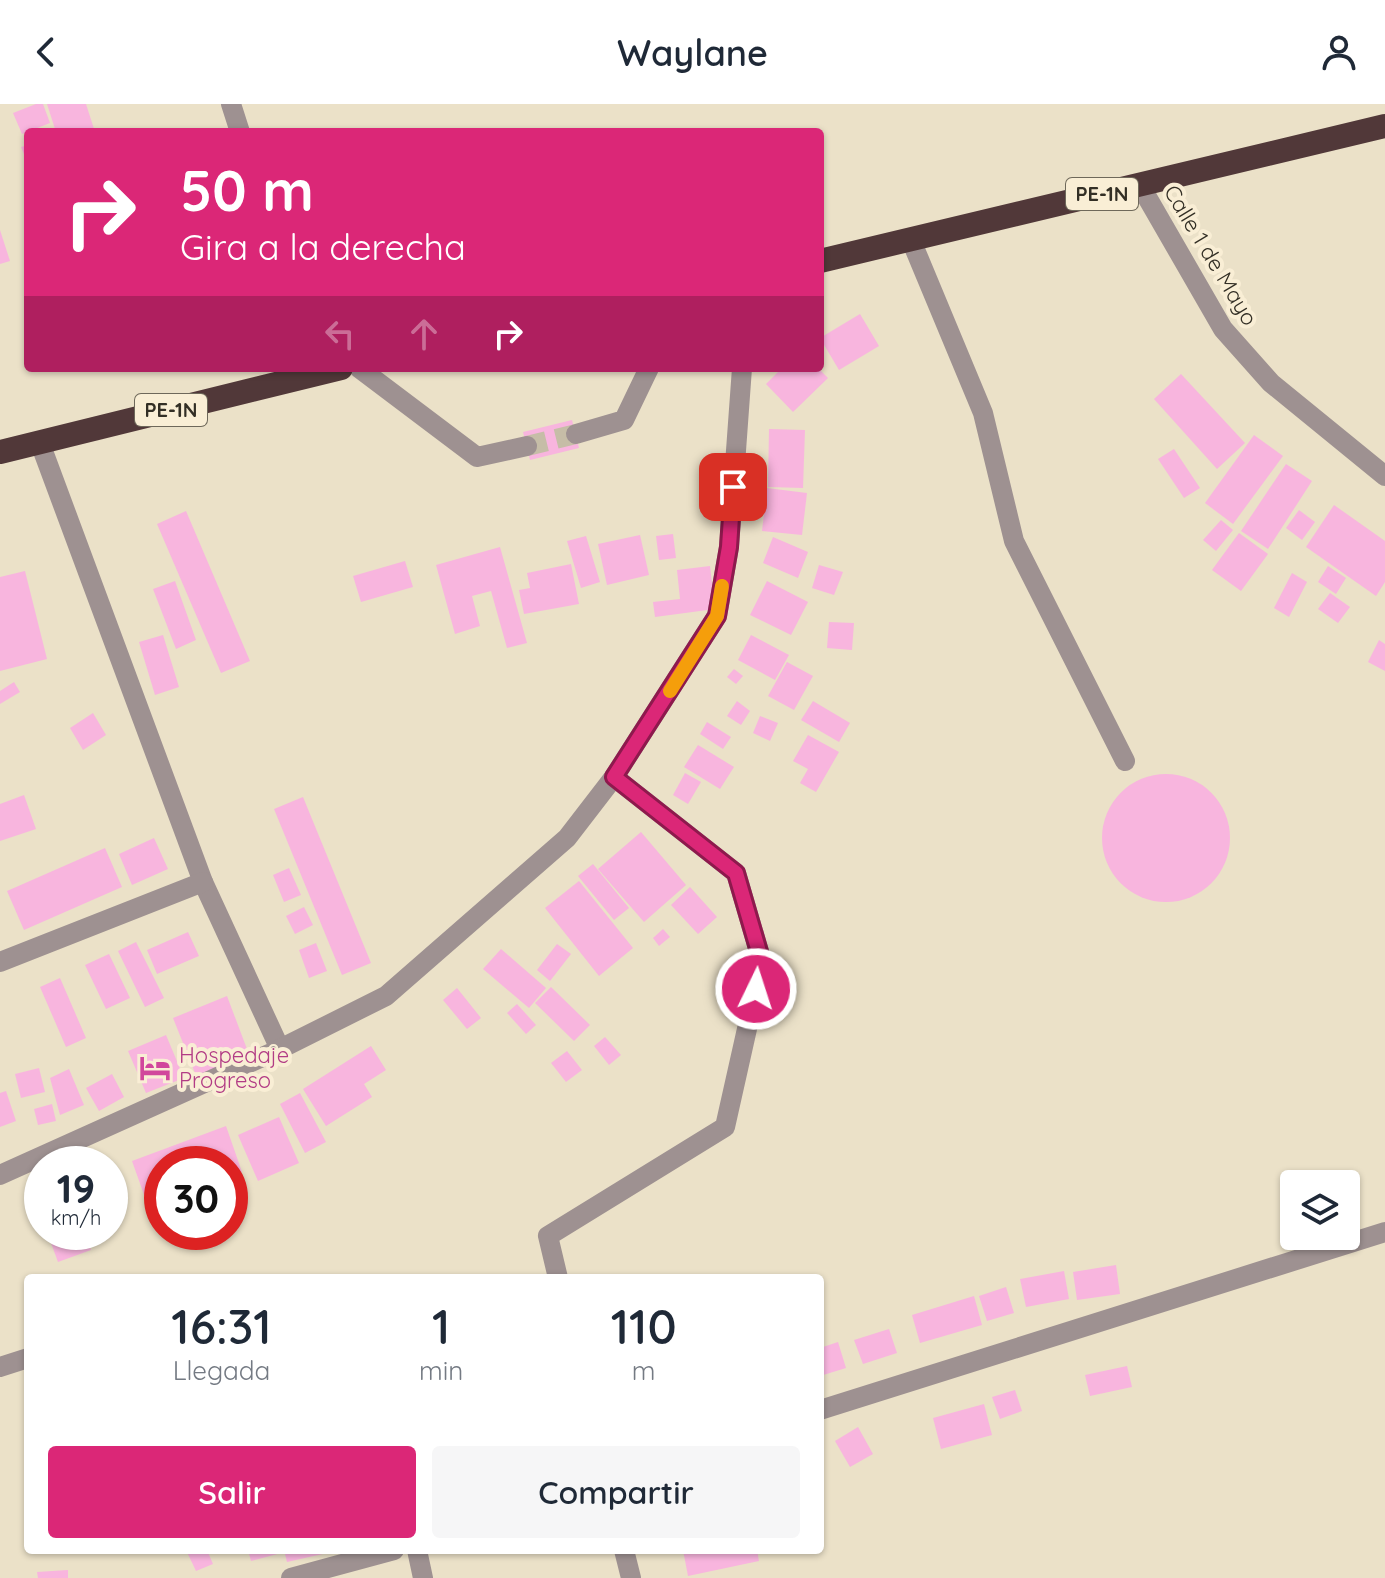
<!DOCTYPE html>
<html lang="es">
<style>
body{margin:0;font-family:Quicksand,sans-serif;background:#f6f6f7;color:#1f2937;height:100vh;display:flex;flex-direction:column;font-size:30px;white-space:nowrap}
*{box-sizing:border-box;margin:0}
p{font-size:26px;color:#747a83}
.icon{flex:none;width:44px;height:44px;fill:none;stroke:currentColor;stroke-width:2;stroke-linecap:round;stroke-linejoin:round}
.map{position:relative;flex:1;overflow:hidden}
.drawer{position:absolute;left:24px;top:1170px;width:800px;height:280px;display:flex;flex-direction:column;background:#fff;border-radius:8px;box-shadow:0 2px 6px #0004}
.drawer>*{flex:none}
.guide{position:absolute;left:24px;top:24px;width:800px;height:244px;border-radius:8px;box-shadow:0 2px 6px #0004;background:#db2777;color:#fff;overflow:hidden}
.controls{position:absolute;left:1280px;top:1066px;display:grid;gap:16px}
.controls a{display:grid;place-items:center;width:80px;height:80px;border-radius:8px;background:#fff;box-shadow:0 2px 6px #0004;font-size:40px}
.speed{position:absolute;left:24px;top:1042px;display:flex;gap:16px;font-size:40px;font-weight:700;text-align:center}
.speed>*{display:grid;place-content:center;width:104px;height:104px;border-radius:50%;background:#fff;box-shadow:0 2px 6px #0004;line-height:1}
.speed small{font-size:20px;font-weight:400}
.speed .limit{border:12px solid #d22;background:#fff;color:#111}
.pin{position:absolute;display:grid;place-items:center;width:68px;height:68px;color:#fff;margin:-34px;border-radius:16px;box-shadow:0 4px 12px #0006}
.me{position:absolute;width:88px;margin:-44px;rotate:4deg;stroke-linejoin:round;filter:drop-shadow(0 0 6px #0008)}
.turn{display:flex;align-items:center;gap:28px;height:168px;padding:0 24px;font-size:36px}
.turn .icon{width:104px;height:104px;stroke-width:2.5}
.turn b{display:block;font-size:56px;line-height:68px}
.lanes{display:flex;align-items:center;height:76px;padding:0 24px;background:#0003;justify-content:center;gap:40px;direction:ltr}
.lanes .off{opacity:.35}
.eta{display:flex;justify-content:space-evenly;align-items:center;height:136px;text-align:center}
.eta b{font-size:48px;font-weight:600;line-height:56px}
.button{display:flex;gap:16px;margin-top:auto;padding:16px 24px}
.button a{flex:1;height:92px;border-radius:8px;background:#db2777;color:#fff;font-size:32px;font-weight:600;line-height:92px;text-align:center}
.button a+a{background:#f6f6f7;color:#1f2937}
header{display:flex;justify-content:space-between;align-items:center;height:104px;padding:0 24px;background:#fff;font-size:36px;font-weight:600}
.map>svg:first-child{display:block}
.building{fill:#f8b5de}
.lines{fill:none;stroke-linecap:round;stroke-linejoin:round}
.minor-tunnel{stroke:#c6bda7;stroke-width:20;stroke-dasharray:20 10;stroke-linecap:butt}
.minor{stroke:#9e9191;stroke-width:20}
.highway{stroke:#513839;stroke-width:24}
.route-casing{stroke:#8e194d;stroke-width:20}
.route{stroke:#db2777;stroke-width:14}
.slow{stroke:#f59e0b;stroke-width:14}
.labels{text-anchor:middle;stroke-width:8;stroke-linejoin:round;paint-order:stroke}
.shield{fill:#f9eed5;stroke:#6e685a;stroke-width:2}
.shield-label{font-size:20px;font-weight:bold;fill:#332f25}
.street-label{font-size:22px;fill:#332f25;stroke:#f9eed5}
.hotel-label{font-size:22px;fill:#b23c85;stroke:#f9eed5;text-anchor:start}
</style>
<header><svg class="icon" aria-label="back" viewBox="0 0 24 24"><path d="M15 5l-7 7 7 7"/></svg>Waylane<svg class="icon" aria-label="person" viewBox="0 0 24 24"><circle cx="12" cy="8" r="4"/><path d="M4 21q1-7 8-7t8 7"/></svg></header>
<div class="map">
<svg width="1385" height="1474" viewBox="0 0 1385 1474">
<rect width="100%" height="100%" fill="#ebe1c8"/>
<g class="building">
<polygon points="36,0 43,0 50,19 22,30 13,9"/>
<polygon points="47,0 86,0 95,28 56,28"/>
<polygon points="28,41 28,60 21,43"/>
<polygon points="0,126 10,157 0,160"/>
<polygon points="860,210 879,242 839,266 820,234"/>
<polygon points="782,264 818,264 828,274 793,308 766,280"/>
<polygon points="1181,270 1245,339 1217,365 1154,295"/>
<polygon points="572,316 579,344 530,356 523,328"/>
<polygon points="769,325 805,326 803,384 768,383"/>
<polygon points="1254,331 1283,352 1233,420 1205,399"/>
<polygon points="1174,345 1200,384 1184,394 1158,355"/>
<polygon points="1286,360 1312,377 1268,445 1241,427"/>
<polygon points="767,384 807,389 802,431 762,427"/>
<polygon points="1334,401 1385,437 1385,478 1376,492 1306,443"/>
<polygon points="1299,406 1315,418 1302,436 1286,424"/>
<polygon points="186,407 250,557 221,569 157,420"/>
<polygon points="1221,416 1233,426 1216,447 1203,436"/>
<polygon points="1239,429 1268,450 1241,487 1212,466"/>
<polygon points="673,430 676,454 659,456 656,432"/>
<polygon points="640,431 649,471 607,481 598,440"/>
<polygon points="586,432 600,478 581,484 567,437"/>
<polygon points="773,433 808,448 798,474 763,459"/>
<polygon points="500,443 527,539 507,544 491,487 472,492 480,522 455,530 436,461"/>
<polygon points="405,457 413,483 361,498 353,472"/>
<polygon points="571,460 579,500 524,510 519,486 530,484 527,469"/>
<polygon points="819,461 843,468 834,491 812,484"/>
<polygon points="710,462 715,505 655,513 653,498 680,495 677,466"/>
<polygon points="1328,462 1346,474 1336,490 1318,478"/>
<polygon points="25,467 47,555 0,567 0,473"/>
<polygon points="1292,469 1307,478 1289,513 1274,504"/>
<polygon points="175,477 196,536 176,545 153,485"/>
<polygon points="767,477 808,498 791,531 750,511"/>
<polygon points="1330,489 1350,503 1338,519 1318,505"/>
<polygon points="829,518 854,519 852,546 827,544"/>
<polygon points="163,531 179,583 155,591 139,538"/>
<polygon points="751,531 789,551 775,576 738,556"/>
<polygon points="1379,536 1385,540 1385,567 1368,558"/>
<polygon points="787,558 813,572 794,606 768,592"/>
<polygon points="734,565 743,572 736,580 727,573"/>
<polygon points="14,578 20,588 0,600 0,587"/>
<polygon points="737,597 750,607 741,621 727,612"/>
<polygon points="813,597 850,619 839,638 801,616"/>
<polygon points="93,609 106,631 83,646 70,624"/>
<polygon points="760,612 778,619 770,637 753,629"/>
<polygon points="707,618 731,633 723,645 700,630"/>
<polygon points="808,631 839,648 816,688 800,679 808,665 793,657"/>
<polygon points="698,641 734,663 720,685 684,663"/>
<polygon points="685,669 701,678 688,700 673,691"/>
<circle cx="1166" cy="734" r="64"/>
<polygon points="24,691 36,725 0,737 0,700"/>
<polygon points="303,693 371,859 342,871 274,705"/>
<polygon points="641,728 686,781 644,818 598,765"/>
<polygon points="154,734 168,765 132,781 119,750"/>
<polygon points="105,744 122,783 24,826 7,787"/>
<polygon points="593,760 629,804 614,816 578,772"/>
<polygon points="289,764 301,791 284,798 273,771"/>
<polygon points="579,777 633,844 599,872 545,804"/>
<polygon points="690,783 717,813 698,830 671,801"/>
<polygon points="304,803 313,821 295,830 286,812"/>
<polygon points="663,825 670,833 659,842 653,834"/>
<polygon points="188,828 199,852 157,870 147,846"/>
<polygon points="136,838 164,894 145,903 118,847"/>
<polygon points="316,839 327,867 309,874 299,846"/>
<polygon points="557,840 571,850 550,877 537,866"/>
<polygon points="501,845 546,884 529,904 483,865"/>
<polygon points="109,850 130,894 106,905 85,861"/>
<polygon points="60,874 86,934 66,943 40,883"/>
<polygon points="551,883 590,921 574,937 535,899"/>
<polygon points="457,884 481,914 467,925 443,896"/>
<polygon points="227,892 250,953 197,974 173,914"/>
<polygon points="517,900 536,921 526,930 507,909"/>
<polygon points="166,931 184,974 146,989 128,947"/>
<polygon points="605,933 621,951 609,961 594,942"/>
<polygon points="371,942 386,966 364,980 372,993 326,1022 303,985"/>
<polygon points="567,947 582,966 566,978 551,959"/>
<polygon points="39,964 45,988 21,994 15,970"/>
<polygon points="69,965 84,1001 60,1011 50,974"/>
<polygon points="112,970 124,993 99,1007 86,984"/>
<polygon points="6,987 16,1017 0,1023 0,989"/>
<polygon points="300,989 326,1038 305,1049 280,1000"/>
<polygon points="52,1000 56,1017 38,1021 34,1005"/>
<polygon points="279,1013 299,1059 258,1077 238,1031"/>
<polygon points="226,1022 242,1068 230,1072 230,1060 162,1060 162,1097 148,1102 132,1057"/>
<polygon points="47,1128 84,1128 91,1146 58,1158"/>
<polygon points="1116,1161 1120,1190 1077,1196 1073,1168"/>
<polygon points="1064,1167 1069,1195 1026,1203 1020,1175"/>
<polygon points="1006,1183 1014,1209 987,1217 979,1192"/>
<polygon points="974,1192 982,1221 920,1239 912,1211"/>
<polygon points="889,1225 897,1249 863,1260 854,1236"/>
<polygon points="838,1238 846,1264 820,1272 820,1244"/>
<polygon points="1127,1262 1132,1283 1090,1292 1085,1271"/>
<polygon points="1015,1286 1022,1307 1000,1315 992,1293"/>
<polygon points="984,1300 992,1331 941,1345 933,1314"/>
<polygon points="858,1323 873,1350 850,1363 835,1337"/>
<polygon points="186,1446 207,1446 213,1460 196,1467"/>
<polygon points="248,1446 280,1446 281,1449 251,1457"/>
<polygon points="284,1446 336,1446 336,1447 287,1458"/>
<polygon points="683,1446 757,1446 759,1457 688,1472"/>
<polygon points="68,1466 68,1474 38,1474 37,1468"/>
</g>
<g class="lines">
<polyline class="minor-tunnel" points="527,342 576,330"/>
<g class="minor">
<polyline points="231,0 240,28"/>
<polyline points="1140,81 1223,225 1271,279 1385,372"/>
<polyline points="911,136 983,309 1014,437 1125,657"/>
<polyline points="359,264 477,353 527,342"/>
<polyline points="576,330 624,316 649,264"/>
<polyline points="40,339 203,778 280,945"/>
<polyline points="0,858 203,778"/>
<polyline points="0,1071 280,945 386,892 567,734 614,673 717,512 729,443 742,264"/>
<polyline points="558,1174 548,1132 725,1023 762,858 736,769 614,673"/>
<polyline points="0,1263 28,1254"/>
<polyline points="820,1306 1385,1128"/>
<polyline points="417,1446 423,1474"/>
<polyline points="624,1446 631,1474"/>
<polyline points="291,1474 394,1446"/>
</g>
<g class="highway">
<polyline points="820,157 1385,22"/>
<polyline points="0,348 341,264"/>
</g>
</g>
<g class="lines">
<defs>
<polyline id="route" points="733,383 729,443 717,512 614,673 736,769 762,858 756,885"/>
</defs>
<use href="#route" class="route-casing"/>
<use href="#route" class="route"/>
<polyline class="slow" points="670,587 717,512 722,482"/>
</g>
<defs>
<symbol id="hotel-bare" viewBox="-9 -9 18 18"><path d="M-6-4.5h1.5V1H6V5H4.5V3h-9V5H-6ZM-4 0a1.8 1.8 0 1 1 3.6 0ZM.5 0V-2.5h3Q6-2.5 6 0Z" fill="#d1479c" stroke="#f9eed5" stroke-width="2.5" paint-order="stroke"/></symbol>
</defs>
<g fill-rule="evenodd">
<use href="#hotel-bare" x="133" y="942" width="44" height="44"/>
</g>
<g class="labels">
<g class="shield">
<rect x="1066" y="74" width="72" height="32" rx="6"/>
<rect x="135" y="290" width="72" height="32" rx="6"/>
</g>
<g class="shield-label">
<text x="1102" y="97">PE-1N</text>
<text x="171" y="313">PE-1N</text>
</g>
<g class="street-label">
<text transform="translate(1211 151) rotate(59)" y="8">Calle 1 de Mayo</text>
</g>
<g class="hotel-label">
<text x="179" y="959">Hospedaje<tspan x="179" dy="25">Progreso</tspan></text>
</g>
</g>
</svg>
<div class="controls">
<a><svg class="icon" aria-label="layers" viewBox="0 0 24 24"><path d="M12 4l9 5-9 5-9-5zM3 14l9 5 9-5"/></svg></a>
</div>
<div class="speed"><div>19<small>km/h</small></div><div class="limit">30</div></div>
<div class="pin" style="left:733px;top:383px;background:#d93025"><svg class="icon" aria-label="arrive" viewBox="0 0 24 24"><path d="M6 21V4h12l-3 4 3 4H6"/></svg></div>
<svg class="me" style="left:756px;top:885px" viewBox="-20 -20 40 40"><circle r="17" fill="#db2777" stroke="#fff" stroke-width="3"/><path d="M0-11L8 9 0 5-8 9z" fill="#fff"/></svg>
<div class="guide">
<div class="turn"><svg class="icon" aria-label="right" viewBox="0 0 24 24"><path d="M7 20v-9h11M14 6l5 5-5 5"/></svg><div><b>50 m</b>Gira a la derecha</div></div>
<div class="lanes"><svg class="icon off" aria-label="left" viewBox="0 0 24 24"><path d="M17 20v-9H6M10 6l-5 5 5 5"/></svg><svg class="icon off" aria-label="ahead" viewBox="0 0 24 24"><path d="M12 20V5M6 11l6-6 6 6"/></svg><svg class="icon" aria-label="right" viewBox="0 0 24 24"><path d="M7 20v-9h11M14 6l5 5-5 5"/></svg></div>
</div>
<section class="drawer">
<div class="eta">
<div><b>16:31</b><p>Llegada</p></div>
<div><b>1</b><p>min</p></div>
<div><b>110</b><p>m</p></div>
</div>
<div class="button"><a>Salir</a><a>Compartir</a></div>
</section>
</div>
